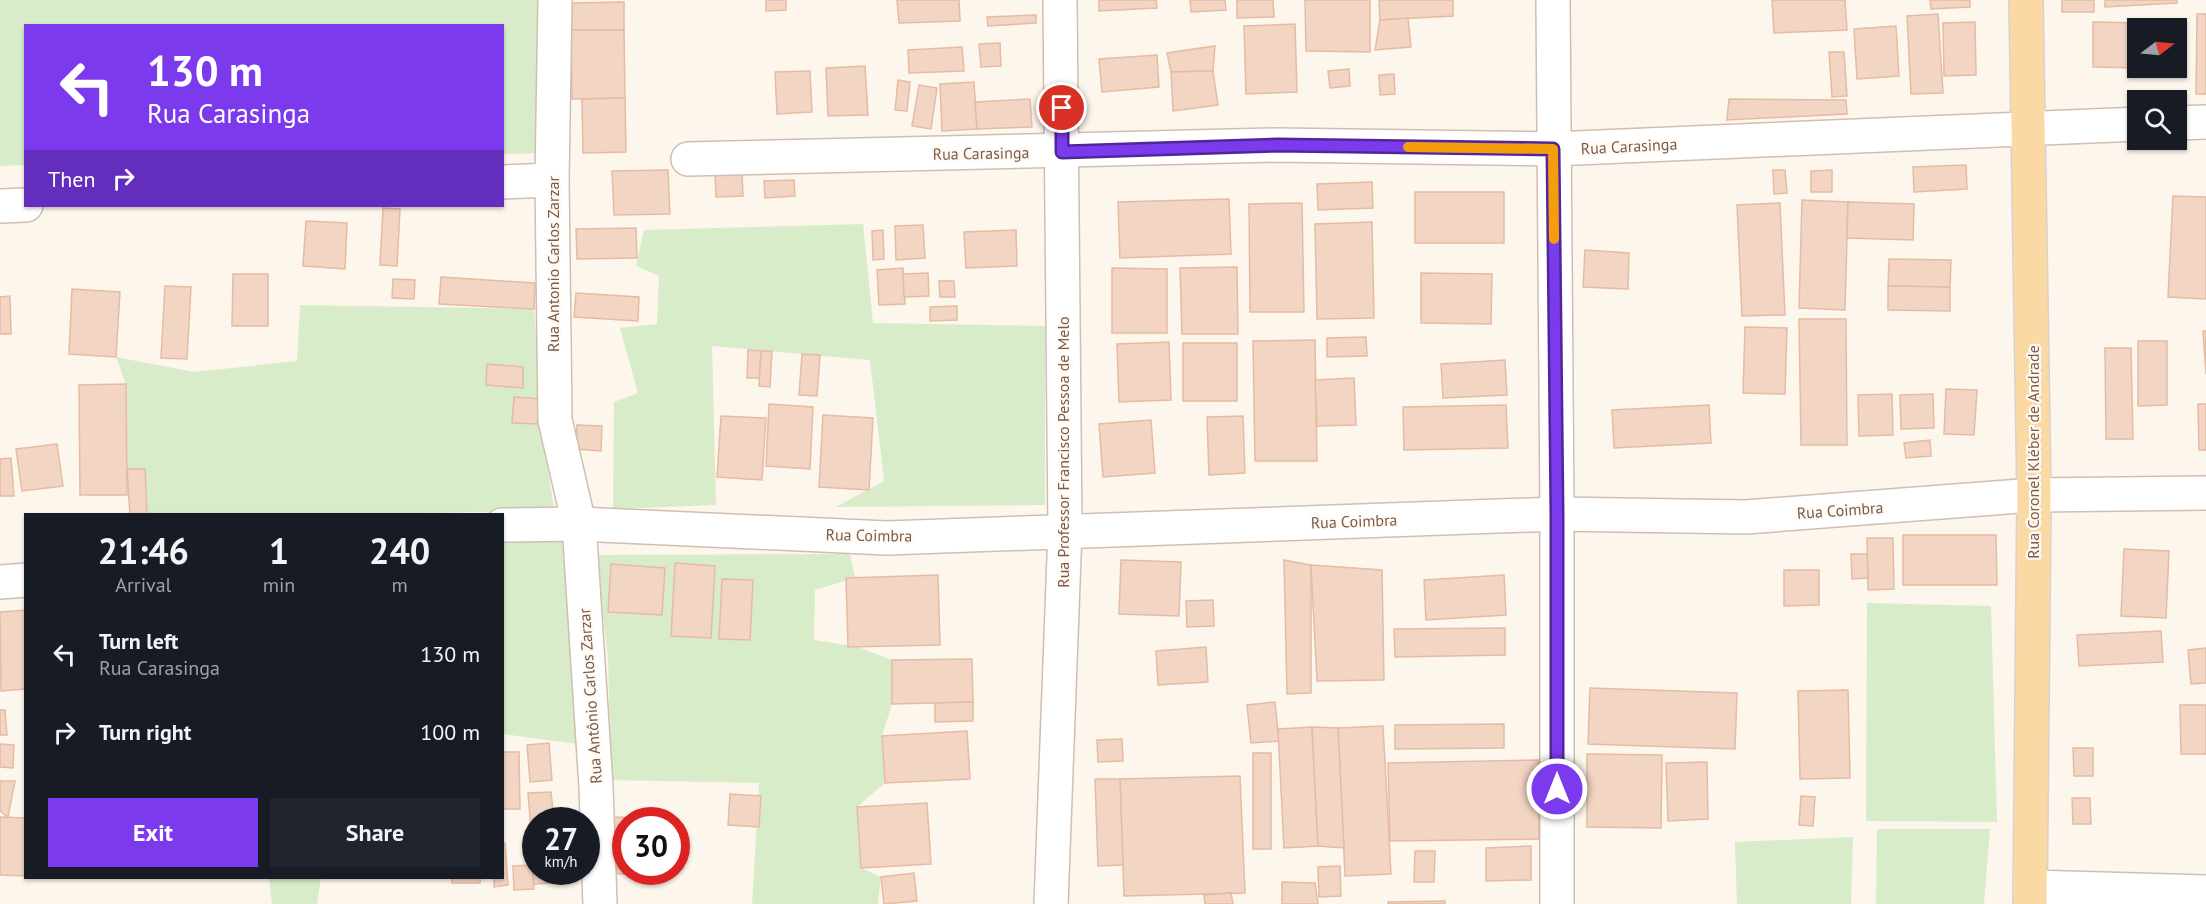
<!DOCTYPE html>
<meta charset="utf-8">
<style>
body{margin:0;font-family:"PT Sans",sans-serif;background:#20242c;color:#f1f3f6;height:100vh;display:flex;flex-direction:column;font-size:22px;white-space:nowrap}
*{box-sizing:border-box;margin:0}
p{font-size:20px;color:#9ea1a6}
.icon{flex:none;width:33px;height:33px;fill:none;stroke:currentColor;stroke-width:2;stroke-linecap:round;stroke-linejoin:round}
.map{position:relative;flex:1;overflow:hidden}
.drawer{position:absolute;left:24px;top:513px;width:480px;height:366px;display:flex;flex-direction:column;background:#171b24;border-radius:0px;box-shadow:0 2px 4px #0004}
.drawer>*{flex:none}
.top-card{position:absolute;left:24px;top:24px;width:480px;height:183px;border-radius:0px;box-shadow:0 2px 4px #0004;background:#7c3aed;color:#fff;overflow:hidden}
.needle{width:39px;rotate:74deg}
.tools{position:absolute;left:2127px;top:18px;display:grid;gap:12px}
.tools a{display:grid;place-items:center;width:60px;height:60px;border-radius:0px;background:#171b24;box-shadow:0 2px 4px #0004;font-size:30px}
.speed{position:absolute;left:522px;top:807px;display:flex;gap:12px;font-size:30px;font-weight:700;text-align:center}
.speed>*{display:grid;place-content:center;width:78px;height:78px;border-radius:50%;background:#171b24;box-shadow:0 2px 4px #0004;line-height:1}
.speed small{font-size:15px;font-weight:400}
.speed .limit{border:9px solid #d22;background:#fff;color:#111}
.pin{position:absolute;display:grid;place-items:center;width:51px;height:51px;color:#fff;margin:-26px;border:3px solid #fff;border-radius:50%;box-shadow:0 2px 6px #0007}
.me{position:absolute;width:66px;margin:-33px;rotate:0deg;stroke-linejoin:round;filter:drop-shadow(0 0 4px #0008)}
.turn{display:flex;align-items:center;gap:21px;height:126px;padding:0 24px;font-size:27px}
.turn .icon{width:78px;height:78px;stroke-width:2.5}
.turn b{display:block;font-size:42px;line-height:51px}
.then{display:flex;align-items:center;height:57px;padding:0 24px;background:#0003;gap:12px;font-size:22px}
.eta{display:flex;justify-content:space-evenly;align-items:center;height:102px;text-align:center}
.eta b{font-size:36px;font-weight:800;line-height:42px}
.cta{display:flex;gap:12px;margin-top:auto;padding:12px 24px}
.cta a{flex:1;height:69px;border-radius:0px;background:#7c3aed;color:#fff;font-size:24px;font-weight:800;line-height:69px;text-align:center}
.cta a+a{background:#20242c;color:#f1f3f6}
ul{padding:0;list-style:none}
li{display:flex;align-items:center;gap:18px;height:78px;padding:0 24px}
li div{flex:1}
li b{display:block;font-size:22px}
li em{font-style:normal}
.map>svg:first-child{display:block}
.green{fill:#d8ecc9}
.building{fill:#f3d5c3;stroke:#e6bba3;stroke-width:1.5}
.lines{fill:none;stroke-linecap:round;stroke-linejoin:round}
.minor-casing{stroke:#d1beb0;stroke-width:36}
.major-casing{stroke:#dad1cd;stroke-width:36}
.minor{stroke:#fff;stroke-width:33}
.major{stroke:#fbd9a5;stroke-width:33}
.route-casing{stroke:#51269a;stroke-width:15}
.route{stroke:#7c3aed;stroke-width:10}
.slow{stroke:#f59e0b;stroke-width:10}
.labels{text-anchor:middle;stroke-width:4.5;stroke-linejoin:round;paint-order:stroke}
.street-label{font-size:16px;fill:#7a5c4d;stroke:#fffaf3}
</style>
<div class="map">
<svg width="2206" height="904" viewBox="0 0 2206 904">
<rect width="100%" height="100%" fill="#fdf6ec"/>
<g class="green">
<polygon points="0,0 542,0 543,153 503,154 502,26 26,26 25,165 0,166"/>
<polygon points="863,224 873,323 1045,326 1045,505 836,507 884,481 870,360 712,346 716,505 613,509 614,402 638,393 620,328 657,324 659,276 636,266 644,230"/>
<polygon points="300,305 534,309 543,434 554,510 386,514 147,514 145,469 127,469 126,384 116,357 194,372 297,361"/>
<polygon points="503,537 567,538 585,745 503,734"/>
<polygon points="850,554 855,578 815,590 814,640 858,647 892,660 892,704 882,736 885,783 857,807 861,868 881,877 878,904 752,904 759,783 611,780 608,658 596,555"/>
<polygon points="1867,603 1991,606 1997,822 1866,821"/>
<polygon points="1877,829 1990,829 1984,904 1876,904"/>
<polygon points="1853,837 1851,904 1737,904 1735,842"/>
<polygon points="269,878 321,878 317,904 272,904"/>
</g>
<g class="building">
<polygon points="766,0 786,0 786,10 766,11"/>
<polygon points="897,0 959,0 960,21 899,23"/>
<polygon points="1099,0 1156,0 1157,8 1099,11"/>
<polygon points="1190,0 1225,0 1226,10 1191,12"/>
<polygon points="1237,0 1273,0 1274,17 1237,18"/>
<polygon points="1305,0 1370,0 1370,52 1306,51"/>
<polygon points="1379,0 1453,0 1453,16 1380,20"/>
<polygon points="1772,0 1845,0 1847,30 1774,33"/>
<polygon points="1930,0 1970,0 1970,7 1931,9"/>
<rect x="2062" y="0" width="32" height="12"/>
<polygon points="2105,0 2177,0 2177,3 2105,7"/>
<polygon points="624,2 624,30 571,30 570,3"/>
<polygon points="1938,14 1943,93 1911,94 1907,16"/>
<polygon points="2197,14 2206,14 2206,94 2196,94"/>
<polygon points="1036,15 1036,23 988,26 987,17"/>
<polygon points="1408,18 1411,47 1375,50 1380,20"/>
<polygon points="1975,22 1976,75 1944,76 1943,23"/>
<polygon points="2093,22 2140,23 2140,28 2138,28 2138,68 2140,68 2093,67"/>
<polygon points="1295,24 1297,92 1246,94 1244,26"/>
<polygon points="1896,26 1899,76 1857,79 1854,29"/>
<polygon points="571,30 624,30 625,98 572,99"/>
<polygon points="1000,43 1001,66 981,67 979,44"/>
<polygon points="1215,46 1213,71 1171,72 1167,53"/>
<polygon points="962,47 964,71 909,73 908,50"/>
<polygon points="1829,52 1844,52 1847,96 1832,97"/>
<polygon points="1157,55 1159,87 1102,92 1099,59"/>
<polygon points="865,66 868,115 828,116 826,68"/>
<polygon points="1349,69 1350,86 1330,88 1328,71"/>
<polygon points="810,71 812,112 777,114 775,72"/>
<polygon points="1213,71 1218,105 1173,111 1171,72"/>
<polygon points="1394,74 1395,94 1380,95 1379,75"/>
<polygon points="898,80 910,82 907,111 895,110"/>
<polygon points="974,82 977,129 942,131 940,84"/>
<polygon points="919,85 937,88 931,129 912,126"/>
<polygon points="625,98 626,152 583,153 582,99"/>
<polygon points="1030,99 1032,127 977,129 975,102"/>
<polygon points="1729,99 1846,100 1847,114 1727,120"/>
<polygon points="1966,165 1967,189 1914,192 1913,167"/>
<polygon points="668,170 670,214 614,215 612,171"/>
<polygon points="1773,170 1785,170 1787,193 1774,194"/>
<polygon points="1832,170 1832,192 1811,192 1811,171"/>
<polygon points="742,173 743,196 716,197 715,174"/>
<polygon points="794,180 795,196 765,198 764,181"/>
<polygon points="1372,182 1373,208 1318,210 1317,184"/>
<rect x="1415" y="192" width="89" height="51"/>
<polygon points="2173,196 2206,197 2206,299 2168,297"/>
<polygon points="1229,199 1231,254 1120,258 1118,202"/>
<polygon points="1802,200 1848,202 1845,310 1799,308"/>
<polygon points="1848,202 1914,204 1913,240 1847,238"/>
<polygon points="1302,203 1304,312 1250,312 1249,204"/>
<polygon points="1780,203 1785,315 1742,316 1737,205"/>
<polygon points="383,208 400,209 397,266 380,265"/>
<polygon points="306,221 347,223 345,269 303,266"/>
<polygon points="1372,222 1374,318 1317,319 1315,224"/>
<polygon points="923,225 925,258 896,260 895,226"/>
<polygon points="636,228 637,258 577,259 576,229"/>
<polygon points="883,230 884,259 873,260 872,231"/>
<polygon points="1016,230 1017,266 966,268 964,232"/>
<polygon points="1585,250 1629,253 1628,289 1583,287"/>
<polygon points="1889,259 1951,260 1950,287 1888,286"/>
<polygon points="1237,267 1238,334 1182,334 1180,268"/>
<polygon points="903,268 905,304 879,305 877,270"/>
<polygon points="1112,268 1167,269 1167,333 1112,333"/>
<polygon points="928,273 929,296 904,297 903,274"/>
<polygon points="1421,273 1492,274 1491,324 1421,323"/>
<polygon points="233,274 268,274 268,326 232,326"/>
<polygon points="441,277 535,283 534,309 439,304"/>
<polygon points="393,279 415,280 414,299 392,298"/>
<polygon points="939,281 954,281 955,297 940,297"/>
<polygon points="165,286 191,287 187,359 161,358"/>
<polygon points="1888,286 1950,287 1950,311 1888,310"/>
<polygon points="72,289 120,292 116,357 69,354"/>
<polygon points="576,293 639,297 638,321 574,317"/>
<polygon points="10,296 11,334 0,334 0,297"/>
<polygon points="957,306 957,320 930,321 930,307"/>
<polygon points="1799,319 1846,319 1847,445 1801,445"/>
<polygon points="1745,327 1787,328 1785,394 1743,393"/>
<polygon points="2203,331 2206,331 2206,374"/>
<polygon points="1366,337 1367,356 1327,357 1327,338"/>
<polygon points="1315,340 1317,461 1255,461 1253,341"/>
<polygon points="2138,341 2167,341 2167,405 2138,406"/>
<polygon points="1169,342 1171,400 1119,402 1117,344"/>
<rect x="1183" y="343" width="54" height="58"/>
<polygon points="2105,348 2131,348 2133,439 2106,439"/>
<polygon points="748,350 761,351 760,378 747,378"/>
<polygon points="761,351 772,351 770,387 759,386"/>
<polygon points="802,354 820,355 817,396 799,395"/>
<polygon points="1505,360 1507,395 1443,398 1441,364"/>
<polygon points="487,364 523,367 523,388 486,385"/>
<polygon points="1354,378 1356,425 1317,426 1315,380"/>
<polygon points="126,384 127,495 80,495 79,385"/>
<polygon points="1946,389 1977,390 1974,435 1944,434"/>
<polygon points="1892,394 1893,435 1859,436 1858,395"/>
<polygon points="1933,394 1934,428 1901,429 1900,395"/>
<polygon points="514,397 540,399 539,424 512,423"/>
<polygon points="769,404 813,407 810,469 766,466"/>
<polygon points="2198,404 2206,404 2206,450 2199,450"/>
<polygon points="1506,405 1508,448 1404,450 1403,407"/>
<polygon points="1709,405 1711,443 1614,448 1612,410"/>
<polygon points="823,415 873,418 869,490 819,487"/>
<polygon points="721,416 766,418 762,480 717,477"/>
<polygon points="1243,416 1245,473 1209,475 1207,417"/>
<polygon points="1151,420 1155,473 1103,477 1099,424"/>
<polygon points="577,425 602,426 601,451 576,449"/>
<polygon points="1930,440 1931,456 1906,458 1904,443"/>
<polygon points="57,444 63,486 22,491 16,449"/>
<polygon points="11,458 14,496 0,496 0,459"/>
<polygon points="127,469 145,469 147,514 130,514"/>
<polygon points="1903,535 1996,535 1997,585 1903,585"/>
<polygon points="1867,538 1893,538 1894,589 1868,590"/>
<polygon points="2124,549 2169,551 2166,618 2121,616"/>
<polygon points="1851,554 1867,554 1868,578 1852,579"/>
<polygon points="1121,560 1181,562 1179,616 1119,614"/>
<polygon points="1284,560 1311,565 1311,693 1287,694"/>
<polygon points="675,563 715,566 711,638 671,636"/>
<polygon points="611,564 665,568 662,615 608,612"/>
<polygon points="1311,565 1382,570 1384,680 1317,681"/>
<polygon points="1784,570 1819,570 1819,605 1784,606"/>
<polygon points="938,575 940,645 848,647 846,578"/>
<polygon points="1504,575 1506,615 1426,620 1424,580"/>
<polygon points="722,579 753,580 750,640 719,639"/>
<polygon points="1213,600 1214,626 1187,627 1186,601"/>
<polygon points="26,610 26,689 1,691 0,612"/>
<polygon points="1505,628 1505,655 1395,657 1394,629"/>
<polygon points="2161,631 2163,662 2079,666 2077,635"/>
<polygon points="1206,647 1208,682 1158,685 1156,651"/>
<polygon points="2206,648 2206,683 2191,684 2188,650"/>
<polygon points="972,659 973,702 892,704 892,660"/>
<polygon points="1590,688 1737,693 1735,749 1588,744"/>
<polygon points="1848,690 1850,778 1800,779 1798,691"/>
<polygon points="973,702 973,721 935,722 935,703"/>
<polygon points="1275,702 1279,741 1251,743 1247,705"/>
<polygon points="2180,705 2206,705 2206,754 2181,754"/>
<polygon points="0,710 5,710 7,735 0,735"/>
<polygon points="1504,724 1504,748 1395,749 1395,725"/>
<polygon points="1383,726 1391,874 1345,876 1338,728"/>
<polygon points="1312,727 1318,846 1284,848 1278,729"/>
<polygon points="1312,727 1338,728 1344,848 1318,846"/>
<polygon points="967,731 970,779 885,783 882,736"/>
<polygon points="1122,739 1123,761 1098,762 1097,740"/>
<polygon points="549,743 552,780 530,782 527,745"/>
<polygon points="0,744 14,745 13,768 0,767"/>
<polygon points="2073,748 2093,748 2093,776 2074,776"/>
<polygon points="502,752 519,752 520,809 502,809"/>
<rect x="1253" y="753" width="18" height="96"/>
<polygon points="1587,754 1662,755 1661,828 1587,827"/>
<polygon points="1538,760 1539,839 1390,841 1388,763"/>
<polygon points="1707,762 1708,819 1668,821 1666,763"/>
<polygon points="1240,776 1245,893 1124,896 1120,779"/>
<polygon points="1095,779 1120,779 1123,865 1098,866"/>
<polygon points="0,781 15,781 8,817 0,811"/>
<polygon points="551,792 554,820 536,820 536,828 531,829 528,793"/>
<polygon points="730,794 761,796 759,827 728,825"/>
<polygon points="1801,796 1815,797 1813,826 1799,825"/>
<polygon points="2072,798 2090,798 2091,824 2073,824"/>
<polygon points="927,803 931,864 861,868 857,807"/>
<polygon points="0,817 26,818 26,876 0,875"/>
<polygon points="612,817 641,818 641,820 626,820 626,872 639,872 638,875 609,873"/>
<polygon points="502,843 505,843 508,885 494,887 494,878 502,878"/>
<polygon points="531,845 536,845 536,872 554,872 554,883 534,884"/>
<polygon points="1531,846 1531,880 1486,881 1486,848"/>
<polygon points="1415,851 1435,851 1434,882 1414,882"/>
<polygon points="532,865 534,889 514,890 513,866"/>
<polygon points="1340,866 1341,896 1319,897 1318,867"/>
<polygon points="914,873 917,901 884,904 881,877"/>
<rect x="452" y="878" width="28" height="5"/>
<polygon points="1282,882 1315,883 1318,904 1282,904"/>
<polygon points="1231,893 1233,904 1205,904 1204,895"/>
<polygon points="1445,901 1445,904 1388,904 1388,902"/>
</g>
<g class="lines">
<defs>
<g id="minor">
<polyline points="555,0 552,180 555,420 579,524 596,787 600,904"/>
<polyline points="1553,0 1557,514 1557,904"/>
<polyline points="2176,123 2206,122"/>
<polyline points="688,159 1277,145 1553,149 2138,124"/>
<polyline points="502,182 552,180"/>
<polyline points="0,206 26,205"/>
<polyline points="502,525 579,524 887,538 1557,514 1746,517 2034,495 2206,493"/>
<polyline points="0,582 26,580"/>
<polyline points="2030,887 2206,892"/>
<polyline points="1051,904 1065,530 1060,0"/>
</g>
<polyline id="major" points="2026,0 2034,495 2030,904"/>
</defs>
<use href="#minor" class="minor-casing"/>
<use href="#major" class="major-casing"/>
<use href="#minor" class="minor"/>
<use href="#major" class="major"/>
</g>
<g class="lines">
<defs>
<polyline id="route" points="1062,108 1062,152 1277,145 1553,149 1557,514 1557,789"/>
</defs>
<use href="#route" class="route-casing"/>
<use href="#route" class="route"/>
<polyline class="slow" points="1408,147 1553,149 1554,239"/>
</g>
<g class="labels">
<g class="street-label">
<text transform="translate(1629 146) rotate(-3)" y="6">Rua Carasinga</text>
<text transform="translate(981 153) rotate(-1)" y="6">Rua Carasinga</text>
<text transform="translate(553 264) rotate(-90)" y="6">Rua Antonio Carlos Zarzar</text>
<text transform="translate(1063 452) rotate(-90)" y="6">Rua Professor Francisco Pessoa de Melo</text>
<text transform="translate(2033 452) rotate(-90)" y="6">Rua Coronel Kléber de Andrade</text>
<text transform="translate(1840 510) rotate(-4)" y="6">Rua Coimbra</text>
<text transform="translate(1354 521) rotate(-2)" y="6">Rua Coimbra</text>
<text transform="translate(869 535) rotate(1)" y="6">Rua Coimbra</text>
<text transform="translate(590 696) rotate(-94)" y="6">Rua Antônio Carlos Zarzar</text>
</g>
</g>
</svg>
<div class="tools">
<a><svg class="needle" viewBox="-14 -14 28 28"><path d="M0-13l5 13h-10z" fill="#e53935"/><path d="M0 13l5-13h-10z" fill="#9ea1a6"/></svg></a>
<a><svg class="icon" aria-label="search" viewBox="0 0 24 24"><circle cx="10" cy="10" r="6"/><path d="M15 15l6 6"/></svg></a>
</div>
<div class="speed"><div>27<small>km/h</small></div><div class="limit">30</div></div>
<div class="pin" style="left:1062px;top:108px;background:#d93025"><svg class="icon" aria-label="arrive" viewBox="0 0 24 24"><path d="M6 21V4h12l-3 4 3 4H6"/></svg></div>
<svg class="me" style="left:1557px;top:789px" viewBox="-20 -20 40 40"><circle r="17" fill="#7c3aed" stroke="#fff" stroke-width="3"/><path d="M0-11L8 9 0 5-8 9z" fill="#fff"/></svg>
<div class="top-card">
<div class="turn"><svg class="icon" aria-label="left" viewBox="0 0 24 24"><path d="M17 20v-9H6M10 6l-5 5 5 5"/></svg><div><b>130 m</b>Rua Carasinga</div></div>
<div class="then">Then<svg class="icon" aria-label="right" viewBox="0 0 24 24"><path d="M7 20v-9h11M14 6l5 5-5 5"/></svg></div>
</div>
<section class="drawer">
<div class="eta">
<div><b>21:46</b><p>Arrival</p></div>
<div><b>1</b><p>min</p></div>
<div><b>240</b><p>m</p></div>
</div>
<ul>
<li><svg class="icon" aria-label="left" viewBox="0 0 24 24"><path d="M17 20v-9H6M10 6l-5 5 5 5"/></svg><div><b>Turn left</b><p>Rua Carasinga</p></div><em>130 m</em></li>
<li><svg class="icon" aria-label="right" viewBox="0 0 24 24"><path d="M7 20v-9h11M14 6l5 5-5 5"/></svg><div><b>Turn right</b></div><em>100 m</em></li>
</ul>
<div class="cta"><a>Exit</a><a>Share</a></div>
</section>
</div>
